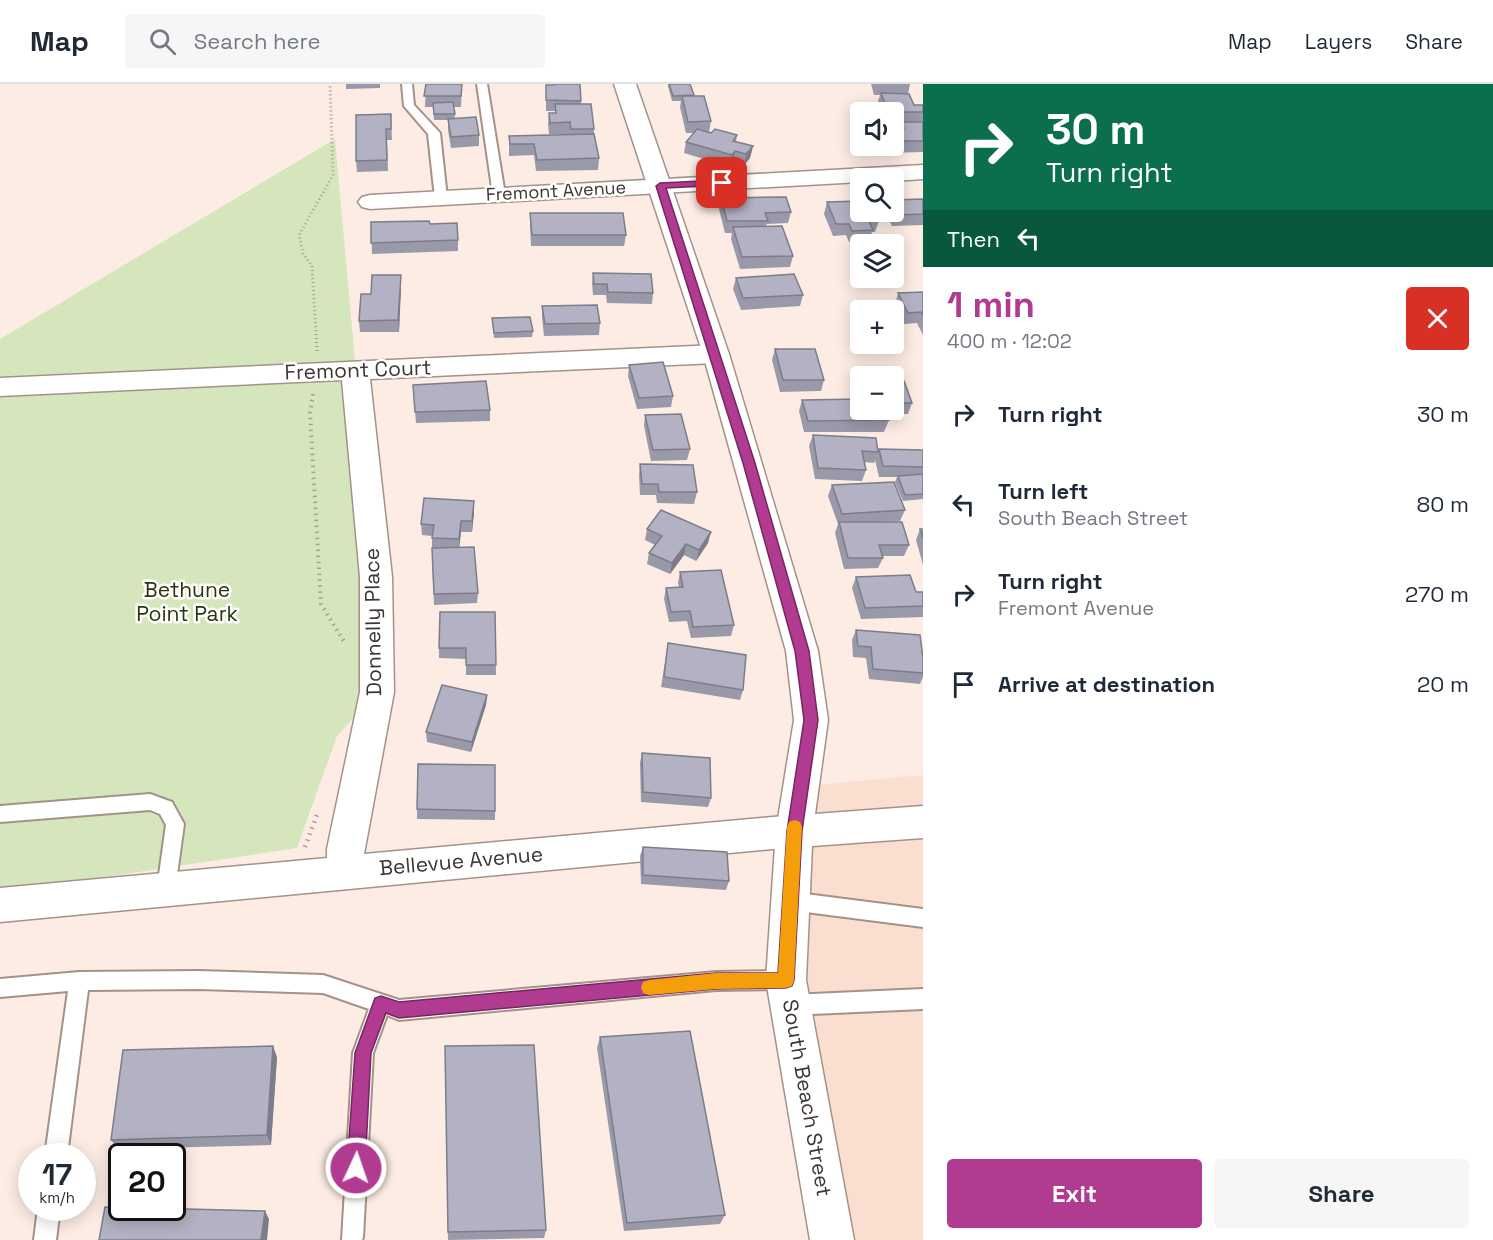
<!DOCTYPE html>
<meta charset="utf-8">
<style>
body{margin:0;font-family:"Space Grotesk",sans-serif;background:#f6f6f7;color:#1f2937;height:100vh;display:flex;flex-direction:column;font-size:22px;white-space:nowrap}
*{box-sizing:border-box;margin:0}
p{font-size:20px;color:#747a83}
.icon{flex:none;width:33px;height:33px;fill:none;stroke:currentColor;stroke-width:2;stroke-linecap:round;stroke-linejoin:round}
.map{position:relative;flex:1;overflow:hidden}
.drawer{display:flex;flex-direction:column;background:#fff;width:570px}
.drawer>*{flex:none}
.hud{background:#0b6e4f;color:#fff;overflow:hidden}
.buttons{position:absolute;left:850px;top:18px;display:grid;gap:12px}
.buttons a{display:grid;place-items:center;width:54px;height:54px;border-radius:6px;background:#fff;box-shadow:0 3px 15px #0003;font-size:30px}
.speed{position:absolute;left:18px;top:1059px;display:flex;gap:12px;font-size:30px;font-weight:700;text-align:center}
.speed>*{display:grid;place-content:center;width:78px;height:78px;border-radius:50%;background:#fff;box-shadow:0 3px 15px #0003;line-height:1}
.speed small{font-size:15px;font-weight:400}
.speed .limit{border:3px solid #111;border-radius:9px;background:#fff;color:#111}
.pin{position:absolute;display:grid;place-items:center;width:51px;height:51px;color:#fff;margin:-26px;border-radius:12px;box-shadow:0 3px 9px #0006}
.me{position:absolute;width:66px;margin:-33px;rotate:3deg;stroke-linejoin:round;filter:drop-shadow(0 0 4px #0008)}
.turn{display:flex;align-items:center;gap:21px;height:126px;padding:0 24px;font-size:27px}
.turn .icon{width:78px;height:78px;stroke-width:2.5}
.turn b{display:block;font-size:42px;line-height:51px}
.then{display:flex;align-items:center;height:57px;padding:0 24px;background:#0003;gap:12px;font-size:22px}
.round{display:grid;place-items:center;flex:none;width:63px;height:63px;border-radius:6px;background:#f6f6f7}
.summary{display:flex;align-items:center;justify-content:space-between;height:102px;padding:0 24px}
h1{font-size:36px;font-weight:700;line-height:45px;color:#b23b92}
.cta{display:flex;gap:12px;margin-top:auto;padding:12px 24px}
.cta a{flex:1;height:69px;border-radius:6px;background:#b23b92;color:#fff;font-size:24px;font-weight:700;line-height:69px;text-align:center}
.cta a+a{background:#f6f6f7;color:#1f2937}
ul{padding:0;list-style:none}
li{display:flex;align-items:center;gap:18px;height:90px;padding:0 24px}
li div{flex:1}
li b{display:block;font-size:22px}
li em{font-style:normal}
header{display:flex;align-items:center;gap:36px;box-sizing:border-box;height:84px;padding:0 30px;background:#fff;border-bottom:2px solid #e0e1e3}
header strong{font-size:28px}
nav{display:flex;gap:33px;margin-inline-start:auto;font-size:21px}
.search{width:420px;height:54px;background:#f6f6f7;display:flex;align-items:center;gap:15px;box-sizing:border-box;padding:0 21px;border-radius:6px;color:#747a83;font-size:22px}
main{display:flex;flex:1;min-height:0}
.map>svg:first-child{display:block}
.built{fill:#faded0}
.green{fill:#d6e6bc}
.lines{fill:none;stroke-linecap:round;stroke-linejoin:round}
.service-casing{stroke:#a49289;stroke-width:4}
.minor-casing{stroke:#a49289;stroke-width:3}
.tertiary-casing{stroke:#a49289;stroke-width:3}
.path-far2{stroke:#aa9d97;stroke-width:3;stroke-dasharray:1 3;stroke-linecap:butt}
.path-far1{stroke:#aa9d97;stroke-width:4;stroke-dasharray:1.5 4.5;stroke-linecap:butt}
.path{stroke:#aa9d97;stroke-width:4.5;stroke-dasharray:1.5 5;stroke-linecap:butt}
.service{fill:#fff;fill-rule:evenodd}
.minor{fill:#fff;fill-rule:evenodd}
.tertiary{fill:#fff;fill-rule:evenodd}
.wall{fill:#9a99a9}
.shaded-wall{fill:#7d7d89}
.building{fill:#b3b2c4;stroke:#7d7d89;stroke-width:1.5}
.route{fill:#b23b92;stroke:#74265f;stroke-width:1.5}
.slow{fill:#f59e0b}
.labels{text-anchor:middle;stroke-width:5;stroke-linejoin:round;paint-order:stroke}
.far-street-label{font-size:18px;fill:#3e3632;stroke:#fff}
.street-label{font-size:21px;fill:#3e3632;stroke:#fff}
.park-label{font-size:21px;fill:#29350a;stroke:#fff}
</style>
<header>
<strong>Map</strong>
<div class="search"><svg class="icon" aria-label="search" viewBox="0 0 24 24"><circle cx="10" cy="10" r="6"/><path d="M15 15l6 6"/></svg>Search here</div>
<nav><a>Map</a><a>Layers</a><a>Share</a></nav>
</header>
<main>
<div class="map">
<svg width="923" height="1156" viewBox="0 0 923 1156">
<rect width="100%" height="100%" fill="#fcece4"/>
<g class="built">
<polygon points="923,691 923,721 814,729 818,701"/>
<polygon points="923,754 923,1156 852,1156 804,897 810,762"/>
</g>
<g class="green">
<polygon points="335,55 355,277 0,293 0,255"/>
<polygon points="355,286 377,608 337,652 297,764 0,809 0,301"/>
</g>
<g class="lines">
<defs>
<g id="service">
<polygon points="402,0 412,0 414,21 440,49 447,114 445,117 437,117 435,114 428,50 404,22"/>
<polygon points="477,0 487,0 505,111 499,115 493,111"/>
<polygon points="150,710 172,718 184,740 175,805 173,811 166,814 159,811 157,805 166,741 160,730 150,726 0,738 0,722"/>
<polygon points="790,808 923,825 923,843 790,826 783,823 781,817 783,811"/>
<polygon points="199,887 323,891 399,916 716,888 786,887 793,889 796,896 793,903 786,905 716,906 399,936 387,931 373,969 363,1153 362,1156 342,1156 353,969 369,925 323,909 199,905 88,906 67,1072 45,1072 68,907 0,913 0,895 79,888"/>
<polygon points="923,905 923,925 790,931 783,928 780,921 783,914 790,911"/>
<polygon points="38,1124 60,1124 56,1156 34,1156"/>
</g>
<g id="minor">
<polygon points="923,81 923,95 894,97 894,94 861,94 861,98 370,125 362,123 358,118 362,113 370,111"/>
<polygon points="716,261 725,264 729,270 725,276 716,279 370,295 392,493 394,608 364,770 794,731 807,736 812,747 807,758 794,763 0,838 0,804 327,774 327,765 360,608 360,493 342,296 0,312 0,294"/>
</g>
<polygon id="tertiary" points="614,0 636,0 729,270 818,567 828,636 815,730 923,722 923,754 812,762 806,896 854,1156 810,1156 766,896 776,747 794,636 786,567 703,270"/>
</defs>
<use href="#service" class="service-casing"/>
<use href="#minor" class="minor-casing"/>
<use href="#tertiary" class="tertiary-casing"/>
<polyline class="path-far2" points="317,267 312,182 303,169 299,151 333,91 330,0"/>
<polyline class="path-far1" points="313,310 310,329 321,520 345,559"/>
<polyline class="path" points="305,763 317,731"/>
<use href="#service" class="service"/>
<use href="#minor" class="minor"/>
<use href="#tertiary" class="tertiary"/>
</g>
<g class="wall">
<polygon points="346,0 380,0 380,4 346,5"/>
<polygon points="426,0 462,0 461,23 454,23 455,34 479,51 479,62 451,64 448,46 448,36 434,36 433,23 425,23"/>
<polygon points="553,0 580,0 581,20 594,45 594,51 599,74 598,86 536,87 534,71 509,72 509,52 569,51 569,50 549,50 548,40 549,29 555,29 555,27 546,27 546,1 553,1"/>
<polygon points="668,0 690,0 694,11 711,37 709,49 737,51 736,58 753,62 750,74 744,81 733,78 730,83 684,69 686,58 694,49 686,49 680,23 681,17 672,17 668,2"/>
<polygon points="871,0 910,0 908,10 914,21 923,28 923,68 887,69 884,62 894,62 894,44 900,44 901,39 894,39 894,28 880,28 877,21 880,11 874,11"/>
<polygon points="391,30 392,56 387,56 388,87 357,88 356,77"/>
<polygon points="721,114 791,128 788,139 767,140 766,142 793,172 790,183 740,185 731,155 732,149 725,149 719,125"/>
<polygon points="923,115 923,141 892,142 885,128 894,128"/>
<polygon points="827,118 879,137 875,148 872,148 869,157 849,158 846,151 833,152 824,130"/>
<polygon points="530,129 626,151 624,162 531,162 530,140"/>
<polygon points="371,138 430,140 458,156 458,167 372,170"/>
<polygon points="593,189 653,209 652,220 607,219 606,211 593,211 592,200"/>
<polygon points="401,191 401,202 399,248 360,248 359,237 371,210"/>
<polygon points="736,194 803,211 800,222 741,226 733,205"/>
<polygon points="923,208 923,251 917,239 904,240 895,221 898,209"/>
<polygon points="542,222 600,239 599,251 544,252 542,233"/>
<polygon points="492,234 533,247 532,253 494,254"/>
<polygon points="775,265 824,296 821,307 780,308 772,276"/>
<polygon points="629,281 673,312 671,323 637,325 628,292"/>
<polygon points="894,297 912,319 908,330 886,330 889,336 884,348 804,348 799,327 802,316 861,326 894,326"/>
<polygon points="413,301 490,326 490,337 416,339"/>
<polygon points="645,331 690,365 687,376 651,377 644,342"/>
<polygon points="813,351 878,368 874,379 864,378 866,386 862,397 815,395 809,362"/>
<polygon points="879,365 923,366 923,415 903,417 895,398 897,393 879,393 875,376"/>
<polygon points="640,380 697,408 694,420 657,419 656,411 640,411 639,391"/>
<polygon points="832,401 905,426 900,437 877,438 909,461 904,472 882,472 883,474 878,484 844,485 835,449 838,440 828,412"/>
<polygon points="474,428 472,448 461,448 459,463 478,509 477,519 434,521 432,475 432,452 422,451 421,440"/>
<polygon points="647,445 708,459 696,477 684,471 670,490 647,480 649,469 655,461 645,456"/>
<polygon points="920,445 923,445 923,481 916,456"/>
<polygon points="680,488 734,541 731,552 691,554 687,537 669,538 664,515 666,504 679,503 678,499"/>
<polygon points="856,493 916,508 923,508 923,533 861,535 852,504"/>
<polygon points="495,528 496,591 466,591 466,575 439,574 439,564"/>
<polygon points="856,546 923,574 923,593 920,600 869,595 866,574 853,573 852,556"/>
<polygon points="668,559 743,606 740,616 661,603"/>
<polygon points="487,611 486,621 471,668 427,658 426,648"/>
<polygon points="642,669 711,714 708,723 641,718 640,679"/>
<polygon points="417,725 495,727 495,736 417,735"/>
<polygon points="643,763 729,797 726,806 641,800 640,772"/>
<polygon points="600,953 725,1131 720,1140 624,1147 597,964"/>
<polygon points="445,962 546,1146 544,1154 448,1156"/>
<polygon points="277,973 271,1061 118,1065 111,1056"/>
</g>
<g class="shaded-wall">
<polygon points="753,62 750,74 744,81 746,70"/>
<polygon points="735,67 733,78 730,83 732,71"/>
<polygon points="401,191 401,202 399,248 398,236"/>
<polygon points="474,417 474,428 472,448 472,437"/>
<polygon points="461,437 461,448 459,466 459,455"/>
<polygon points="711,448 708,459 696,477 699,466"/>
<polygon points="686,460 684,471 670,490 672,479"/>
<polygon points="487,611 486,621 471,668 472,658"/>
<polygon points="273,962 277,973 271,1061 267,1051"/>
<polygon points="265,1127 269,1135 267,1156 261,1156"/>
</g>
<g class="building">
<polygon points="426,0 462,0 461,12 424,12"/>
<polygon points="554,0 580,0 581,17 546,16 546,1 554,1"/>
<polygon points="669,0 690,0 694,11 673,12"/>
<polygon points="881,9 909,10 914,21 923,21 923,28 888,28"/>
<polygon points="682,12 704,12 711,37 688,38"/>
<polygon points="453,18 455,30 434,30 433,19"/>
<polygon points="555,20 591,20 594,45 571,45 570,38 550,39 549,29 556,29"/>
<polygon points="391,30 391,45 386,45 387,76 356,77 356,31"/>
<polygon points="476,33 479,51 451,53 448,35"/>
<polygon points="901,38 923,38 923,57 894,57 894,44 904,44"/>
<polygon points="697,45 711,49 715,45 737,51 733,57 753,62 746,70 735,67 732,71 686,58"/>
<polygon points="594,50 599,74 537,76 534,60 510,60 509,52"/>
<polygon points="786,113 791,128 765,129 768,137 727,137 721,114"/>
<polygon points="923,115 923,130 896,131 894,127 894,116"/>
<polygon points="861,117 861,128 874,128 879,137 869,137 873,146 852,147 849,140 836,140 827,118"/>
<polygon points="530,129 623,129 626,151 532,151"/>
<polygon points="429,137 430,140 457,139 458,156 371,159 371,138"/>
<polygon points="782,142 793,172 742,173 733,143"/>
<polygon points="593,189 651,190 653,209 608,208 607,200 594,200"/>
<polygon points="794,190 803,211 743,214 736,194"/>
<polygon points="372,191 401,191 398,236 359,237 361,210 371,210"/>
<polygon points="923,208 923,232 921,228 908,229 898,209"/>
<polygon points="597,221 600,239 545,240 542,222"/>
<polygon points="530,233 533,247 494,249 492,234"/>
<polygon points="775,265 815,265 824,296 783,296"/>
<polygon points="663,278 673,312 639,314 629,281"/>
<polygon points="486,297 490,326 415,328 413,301"/>
<polygon points="894,297 904,297 912,319 894,319"/>
<polygon points="861,315 861,326 885,326 889,336 808,337 802,316"/>
<polygon points="681,330 690,365 653,366 645,331"/>
<polygon points="813,351 876,354 878,368 862,367 866,386 818,384"/>
<polygon points="879,365 923,366 923,383 883,382"/>
<polygon points="640,380 693,381 697,408 659,408 658,400 642,400"/>
<polygon points="923,390 923,410 905,411 898,392"/>
<polygon points="894,398 905,426 842,430 832,401"/>
<polygon points="424,414 474,417 472,437 461,437 459,455 432,454 434,441 421,440"/>
<polygon points="661,426 711,448 699,466 686,460 672,479 649,469 662,452 647,445"/>
<polygon points="839,438 902,438 909,461 879,461 883,474 848,474"/>
<polygon points="920,445 923,445 923,454"/>
<polygon points="474,463 478,509 434,510 432,464"/>
<polygon points="721,486 734,541 693,543 690,527 671,528 666,504 683,503 680,488"/>
<polygon points="910,491 916,508 923,508 923,522 865,524 856,493"/>
<polygon points="440,528 495,528 496,581 466,581 466,564 439,564"/>
<polygon points="856,546 920,551 923,574 923,589 873,585 871,563 858,562"/>
<polygon points="668,559 746,571 743,606 664,593"/>
<polygon points="442,601 487,611 472,658 426,648"/>
<polygon points="642,669 710,674 711,714 643,708"/>
<polygon points="418,680 495,681 495,727 417,725"/>
<polygon points="643,763 727,768 729,797 643,791"/>
<polygon points="690,947 725,1131 627,1139 600,953"/>
<polygon points="534,961 546,1146 448,1148 445,962"/>
<polygon points="273,962 267,1051 111,1056 123,966"/>
<polygon points="105,1123 265,1127 261,1156 99,1156"/>
</g>
<polygon class="route" points="722,96 727,99 726,101 666,104 755,379 809,567 818,636 802,747 794,896 792,902 786,904 716,905 399,934 386,929 371,969 365,1084 362,1091 356,1093 350,1091 347,1084 355,969 375,914 381,912 399,918 716,889 778,889 787,747 804,636 795,567 743,379 656,102 660,99"/>
<polygon class="slow" points="795,736 800,738 802,743 794,896 792,902 786,904 716,905 649,911 643,909 641,903 643,898 649,896 716,889 778,889 787,743 789,738"/>
<g class="labels">
<g class="far-street-label">
<text transform="translate(556 107) rotate(-3)" y="6">Fremont Avenue</text>
</g>
<g class="street-label">
<text transform="translate(358 286) rotate(-2)" y="7">Fremont Court</text>
<text transform="translate(373 538) rotate(-91)" y="7">Donnelly Place</text>
<text transform="translate(461 777) rotate(-5)" y="7">Bellevue Avenue</text>
<text transform="translate(807 1014) rotate(80)" y="7">South Beach Street</text>
</g>
<g class="park-label">
<text x="187" y="513">Bethune<tspan x="187" dy="24">Point Park</tspan></text>
</g>
</g>
</svg>
<div class="buttons">
<a><svg class="icon" aria-label="sound" viewBox="0 0 24 24"><path d="M4 9h4l5-4v14l-5-4H4zM17 9q2 3 0 6"/></svg></a>
<a><svg class="icon" aria-label="search" viewBox="0 0 24 24"><circle cx="10" cy="10" r="6"/><path d="M15 15l6 6"/></svg></a>
<a><svg class="icon" aria-label="layers" viewBox="0 0 24 24"><path d="M12 4l9 5-9 5-9-5zM3 14l9 5 9-5"/></svg></a>
<a>+</a>
<a>−</a>
</div>
<div class="speed"><div>17<small>km/h</small></div><div class="limit">20</div></div>
<div class="pin" style="left:722px;top:99px;background:#d93025"><svg class="icon" aria-label="arrive" viewBox="0 0 24 24"><path d="M6 21V4h12l-3 4 3 4H6"/></svg></div>
<svg class="me" style="left:356px;top:1084px" viewBox="-20 -20 40 40"><circle r="17" fill="#b23b92" stroke="#fff" stroke-width="3"/><path d="M0-11L8 9 0 5-8 9z" fill="#fff"/></svg>
</div>
<section class="drawer">
<div class="hud">
<div class="turn"><svg class="icon" aria-label="right" viewBox="0 0 24 24"><path d="M7 20v-9h11M14 6l5 5-5 5"/></svg><div><b>30 m</b>Turn right</div></div>
<div class="then">Then<svg class="icon" aria-label="left" viewBox="0 0 24 24"><path d="M17 20v-9H6M10 6l-5 5 5 5"/></svg></div>
</div>
<div class="summary"><div><h1>1 min</h1><p>400 m · 12:02</p></div><a class="round" style="background:#d93025;color:#fff"><svg class="icon" aria-label="close" viewBox="0 0 24 24"><path d="M6 6l12 12M18 6L6 18"/></svg></a></div>
<ul>
<li><svg class="icon" aria-label="right" viewBox="0 0 24 24"><path d="M7 20v-9h11M14 6l5 5-5 5"/></svg><div><b>Turn right</b></div><em>30 m</em></li>
<li><svg class="icon" aria-label="left" viewBox="0 0 24 24"><path d="M17 20v-9H6M10 6l-5 5 5 5"/></svg><div><b>Turn left</b><p>South Beach Street</p></div><em>80 m</em></li>
<li><svg class="icon" aria-label="right" viewBox="0 0 24 24"><path d="M7 20v-9h11M14 6l5 5-5 5"/></svg><div><b>Turn right</b><p>Fremont Avenue</p></div><em>270 m</em></li>
<li><svg class="icon" aria-label="arrive" viewBox="0 0 24 24"><path d="M6 21V4h12l-3 4 3 4H6"/></svg><div><b>Arrive at destination</b></div><em>20 m</em></li>
</ul>
<div class="cta"><a>Exit</a><a>Share</a></div>
</section>
</main>
